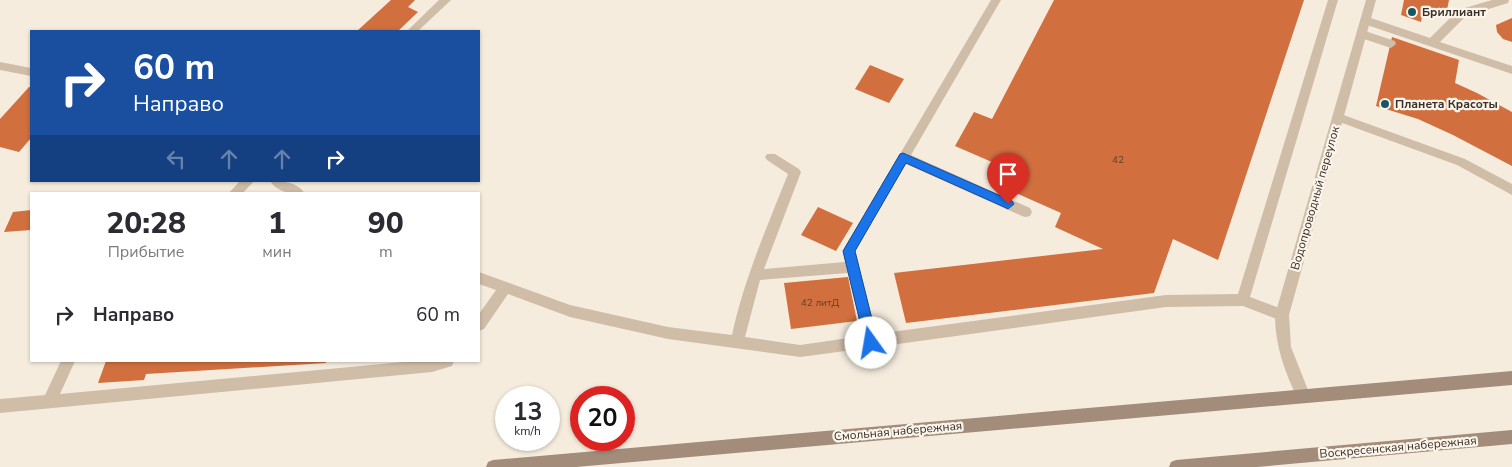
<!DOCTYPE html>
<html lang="ru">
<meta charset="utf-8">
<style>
body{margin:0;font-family:"Nunito Sans",sans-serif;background:#f2f2f3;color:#2b2b33;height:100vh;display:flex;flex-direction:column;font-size:19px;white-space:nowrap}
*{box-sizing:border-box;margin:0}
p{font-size:16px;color:#7c7c81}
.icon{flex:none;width:28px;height:28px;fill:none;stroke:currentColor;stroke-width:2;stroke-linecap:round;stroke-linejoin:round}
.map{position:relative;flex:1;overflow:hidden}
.panel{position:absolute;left:30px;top:192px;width:450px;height:170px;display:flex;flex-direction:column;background:#fff;border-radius:0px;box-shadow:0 1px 4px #0004}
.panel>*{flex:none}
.guide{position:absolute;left:30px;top:30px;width:450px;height:152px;border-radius:0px;box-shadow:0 1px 4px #0004;background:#1a4fa0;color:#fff;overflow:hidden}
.speed{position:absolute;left:495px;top:386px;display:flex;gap:10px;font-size:25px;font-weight:700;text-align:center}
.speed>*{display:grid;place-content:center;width:65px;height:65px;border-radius:50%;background:#fff;box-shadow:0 1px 4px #0004;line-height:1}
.speed small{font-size:12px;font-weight:400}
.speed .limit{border:8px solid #d22;background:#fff;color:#111}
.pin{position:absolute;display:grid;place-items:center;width:42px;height:42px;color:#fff;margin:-51px -21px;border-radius:50% 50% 50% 0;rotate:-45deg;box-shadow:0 0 5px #0007}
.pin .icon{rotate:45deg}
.me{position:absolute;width:55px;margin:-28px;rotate:347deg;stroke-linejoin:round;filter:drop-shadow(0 0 4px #0008)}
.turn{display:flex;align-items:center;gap:18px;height:105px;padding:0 20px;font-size:22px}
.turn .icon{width:65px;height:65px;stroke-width:2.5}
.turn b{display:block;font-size:35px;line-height:42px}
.lanes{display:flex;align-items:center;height:48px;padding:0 20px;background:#0003;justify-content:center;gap:25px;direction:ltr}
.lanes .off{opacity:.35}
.eta{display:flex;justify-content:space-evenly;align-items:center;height:85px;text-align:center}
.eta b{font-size:30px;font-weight:800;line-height:35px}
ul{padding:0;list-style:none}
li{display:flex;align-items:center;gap:15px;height:75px;padding:0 20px}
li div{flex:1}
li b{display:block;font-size:19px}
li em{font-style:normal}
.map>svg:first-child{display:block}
.building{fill:#d16f3f}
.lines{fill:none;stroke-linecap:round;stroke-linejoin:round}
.lane{fill:#cfbda8;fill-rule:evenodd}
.street{fill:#cfbda8;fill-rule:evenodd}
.secondary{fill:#a38c79;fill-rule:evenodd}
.route{fill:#1a73e8;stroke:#114b97}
.poi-dot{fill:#1a5661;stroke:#fcf5eb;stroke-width:2}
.labels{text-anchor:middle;stroke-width:4.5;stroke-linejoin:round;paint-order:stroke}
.number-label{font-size:10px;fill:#60402e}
.poi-label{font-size:12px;font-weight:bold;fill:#3b3029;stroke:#fcf5eb;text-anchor:start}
.street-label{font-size:12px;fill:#3b3029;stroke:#fcf5eb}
</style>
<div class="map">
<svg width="1512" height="467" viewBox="0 0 1512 467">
<rect width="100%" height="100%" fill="#f5ecde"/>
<g class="building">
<polygon points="391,0 415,0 408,7 418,12 398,31 357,31"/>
<polygon points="1054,0 1304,0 1218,260 1173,239 1154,293 906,323 894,273 1103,249 1055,227 1061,213 1007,189 1015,172 955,146 974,112 992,119"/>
<polygon points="1404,0 1449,0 1446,15 1424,7 1421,22 1401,15"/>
<polygon points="1512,18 1512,42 1503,39 1497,32 1496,25"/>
<polygon points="1392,37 1459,60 1455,83 1477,93 1512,112 1512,166 1453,135 1418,119 1376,106"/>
<polygon points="870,65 904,79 889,103 855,89"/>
<polygon points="29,87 31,87 31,138 19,152 0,147 0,119"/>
<polygon points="818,207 853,223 836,251 801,235"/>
<polygon points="31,210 31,230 4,232 13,212"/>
<polygon points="848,277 857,321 791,329 784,283"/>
<polygon points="106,361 326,361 326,363 146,374 144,380 98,383"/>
</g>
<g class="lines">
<g class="lane">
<polygon points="439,0 451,0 418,31 407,31"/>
<path d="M991,0H1001L911,155L1030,208L1032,212L1030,216L1026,217L1022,216L906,164L855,251L876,334L1166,295L1238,294L1328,0H1338L1250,297L1287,311L1289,315L1287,319L1282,321L1243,306L1166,307L876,347L871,349L868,348L800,357L668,339L570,317L508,294L484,329L479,331V314L496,290L479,284V272L570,305L668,327L732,335C744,279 767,227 788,174L767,160L765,157L767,154H775L799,169L801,172L764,269L845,262L843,251L845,247ZM848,273L863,336L800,345L745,337L760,280Z"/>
<polygon points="1492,0 1509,0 1508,3 1466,16 1440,42 1512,66 1512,74 1361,23 1360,20 1365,16 1430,38 1458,10"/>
<polygon points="1362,30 1395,41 1396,44 1391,48 1358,37 1357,34 1358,31"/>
<polygon points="0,62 31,68 31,76 0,70"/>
<polygon points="1338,113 1465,159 1512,184 1512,195 1457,165 1334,120 1332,117"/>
<polygon points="240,181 254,181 242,194 228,194"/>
<path d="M270,181C283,181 298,182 305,194C292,194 278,193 270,181Z"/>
<polygon points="61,361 75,361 60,394 414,361 454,361 452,366 432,372 0,413 0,399 45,395"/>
</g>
<path class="street" d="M1366,0H1376L1289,315L1291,347L1310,395L1308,400L1303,402L1298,400C1285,372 1275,346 1275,315Z"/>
<g class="secondary">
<polygon points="1512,371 1512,385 576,467 486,467 488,462 493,460"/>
<polygon points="1512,430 1512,444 1257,467 1169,467 1171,462 1176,460"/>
</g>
</g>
<polygon class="route" points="903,153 1012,201 1014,204 1008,209 1004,207 906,163 855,251 878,343 876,347 871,348 867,347 865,343 843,251 900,154"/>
<g class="poi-dot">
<circle cx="1412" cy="12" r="5"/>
<circle cx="1385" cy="104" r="5"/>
</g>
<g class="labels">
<g class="number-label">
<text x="1118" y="163">42</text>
<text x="820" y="306">42 литД</text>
</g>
<g class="poi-label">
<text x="1422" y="16">Бриллиант</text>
<text x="1395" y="108">Планета Красоты</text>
</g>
<g class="street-label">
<text transform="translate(1315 198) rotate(-74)" y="4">Водопроводный переулок</text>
<text transform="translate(898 431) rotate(-5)" y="4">Смольная набережная</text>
<text transform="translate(1398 447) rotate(-5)" y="4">Воскресенская набережная</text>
</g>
</g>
</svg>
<div class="speed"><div>13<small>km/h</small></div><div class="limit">20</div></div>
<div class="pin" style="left:1008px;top:204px;background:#d93025"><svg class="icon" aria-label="arrive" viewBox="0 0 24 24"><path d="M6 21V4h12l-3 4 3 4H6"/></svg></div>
<svg class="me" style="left:871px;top:343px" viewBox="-20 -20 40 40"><circle r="19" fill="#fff"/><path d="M0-13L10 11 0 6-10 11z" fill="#1a73e8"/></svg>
<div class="guide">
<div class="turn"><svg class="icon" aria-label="right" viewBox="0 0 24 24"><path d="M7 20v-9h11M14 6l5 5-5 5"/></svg><div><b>60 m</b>Направо</div></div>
<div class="lanes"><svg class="icon off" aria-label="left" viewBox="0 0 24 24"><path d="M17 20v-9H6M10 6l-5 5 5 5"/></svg><svg class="icon off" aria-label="ahead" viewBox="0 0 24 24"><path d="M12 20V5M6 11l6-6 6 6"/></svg><svg class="icon off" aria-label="ahead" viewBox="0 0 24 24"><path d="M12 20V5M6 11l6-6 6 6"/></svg><svg class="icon" aria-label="right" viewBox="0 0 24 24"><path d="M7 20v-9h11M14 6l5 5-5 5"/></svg></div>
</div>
<section class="panel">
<div class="eta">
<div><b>20:28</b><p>Прибытие</p></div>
<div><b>1</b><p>мин</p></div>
<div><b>90</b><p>m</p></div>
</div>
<ul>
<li><svg class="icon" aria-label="right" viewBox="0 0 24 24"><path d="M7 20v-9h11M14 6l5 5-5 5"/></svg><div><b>Направо</b></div><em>60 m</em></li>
</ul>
</section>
</div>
